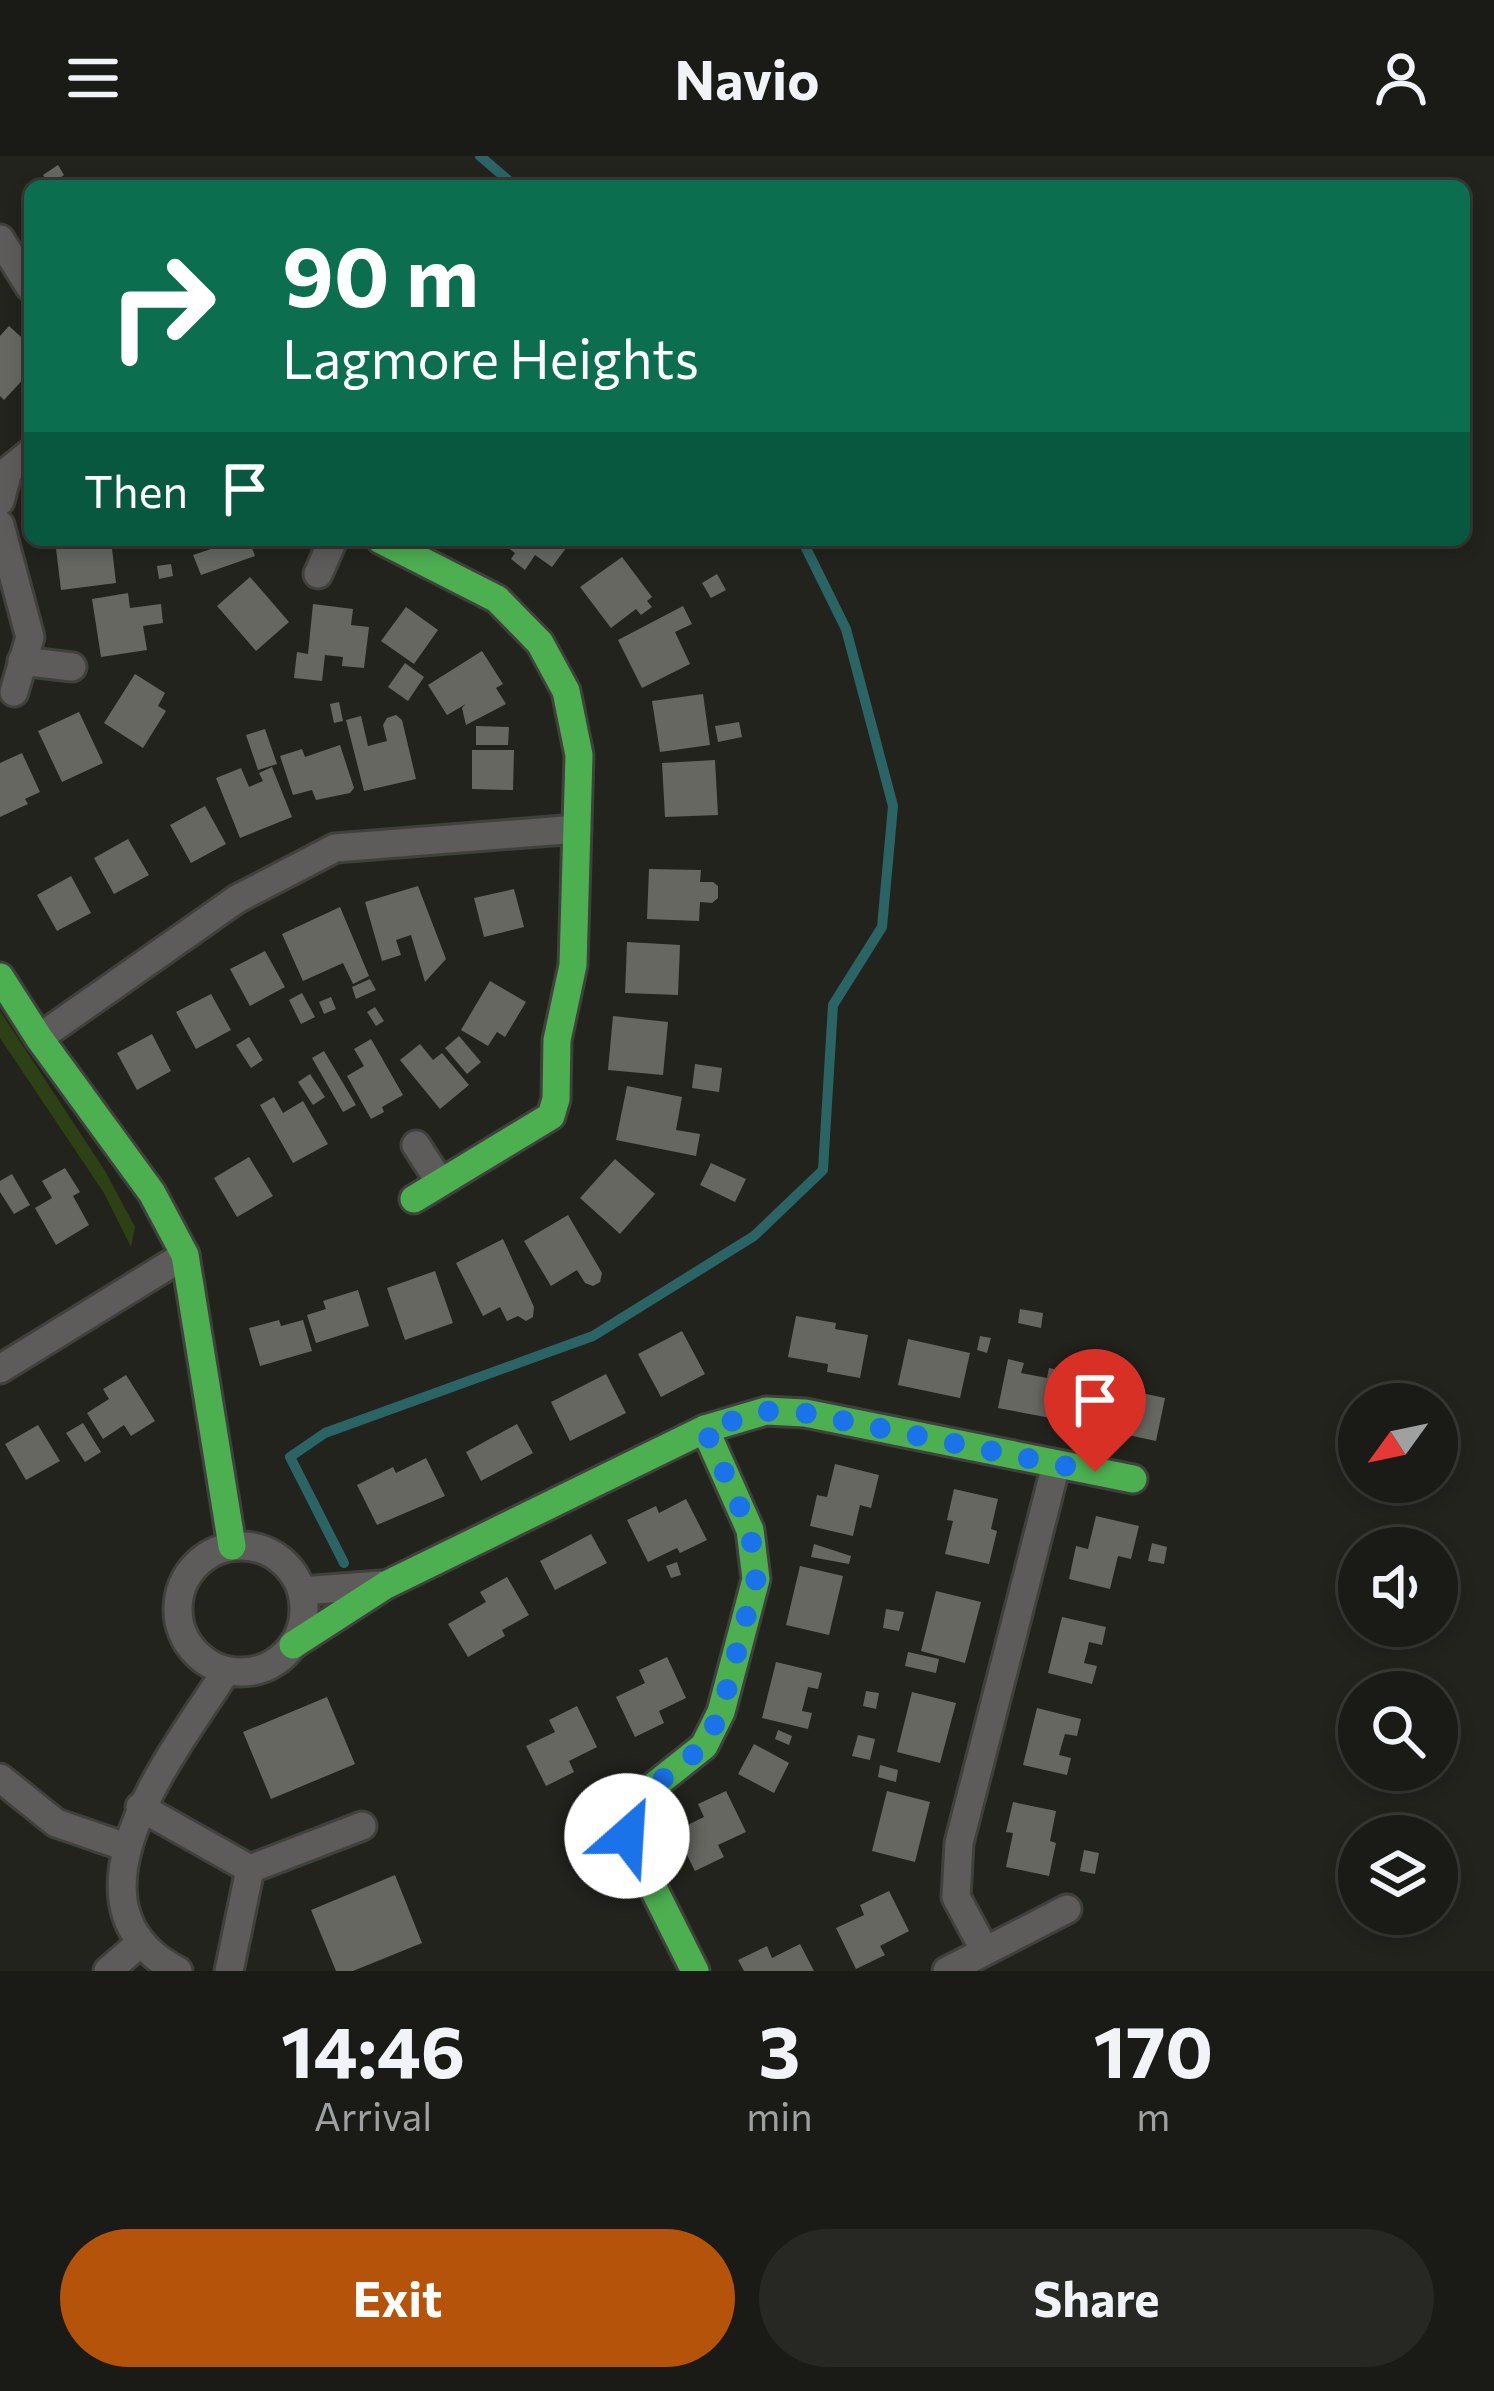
<!DOCTYPE html>
<style>
body{margin:0;font-family:Commissioner,sans-serif;background:#272723;color:#f1f3f6;height:100vh;display:flex;flex-direction:column;font-size:45px;white-space:nowrap}
*{box-sizing:border-box;margin:0}
p{font-size:39px;color:#9fa1a1}
.icon{flex:none;width:66px;height:66px;fill:none;stroke:currentColor;stroke-width:2;stroke-linecap:round;stroke-linejoin:round}
.map{position:relative;height:1815px;overflow:hidden}
.panel{display:flex;flex-direction:column;background:#1a1a16;flex:1}
.panel>*{flex:none}
.banner{position:absolute;left:24px;top:24px;width:1446px;height:366px;border-radius:18px;box-shadow:0 6px 18px #0003,0 0 0 3px #383835;background:#0b6e4f;color:#fff;overflow:hidden}
.needle{width:78px;rotate:237deg}
.tools{position:absolute;left:1338px;top:1227px;display:grid;gap:24px}
.tools a{display:grid;place-items:center;width:120px;height:120px;border-radius:50%;background:#1a1a16;box-shadow:0 6px 18px #0003,0 0 0 3px #383835;font-size:60px}
.pin{position:absolute;display:grid;place-items:center;width:102px;height:102px;color:#fff;margin:-123px -51px;border-radius:50% 50% 50% 0;rotate:-45deg;box-shadow:0 0 12px #0007}
.pin .icon{rotate:45deg}
.me{position:absolute;width:132px;margin:-66px;rotate:26deg;stroke-linejoin:round;filter:drop-shadow(0 0 9px #0008)}
.turn{display:flex;align-items:center;gap:42px;height:252px;padding:0 60px;font-size:54px}
.turn .icon{width:156px;height:156px;stroke-width:2.5}
.turn b{display:block;font-size:84px;line-height:102px}
.then{display:flex;align-items:center;height:114px;padding:0 60px;background:#0003;gap:24px;font-size:45px}
.eta{display:flex;justify-content:space-evenly;align-items:center;height:204px;text-align:center}
.eta b{font-size:72px;font-weight:700;line-height:84px}
.primary-button{display:flex;gap:24px;margin-top:auto;padding:24px 60px}
.primary-button a{flex:1;height:138px;border-radius:72px;background:#b45309;color:#fff;font-size:48px;font-weight:700;line-height:138px;text-align:center}
.primary-button a+a{background:#272723;color:#f1f3f6}
header{display:flex;justify-content:space-between;align-items:center;height:156px;padding:0 60px;background:#1a1a16;font-size:54px;font-weight:700}
.map>svg:first-child{display:block}
.green{fill:#2d4114}
.lines{fill:none;stroke-linecap:round;stroke-linejoin:round}
.stream{stroke:#2a6465;stroke-width:10}
.building{fill:#676762}
.street-casing{stroke:#40403c;stroke-width:33}
.fast-casing{stroke:#40403c;stroke-width:33}
.street{stroke:#5e5c5b;stroke-width:27}
.fast{stroke:#4caf50;stroke-width:27}
.route{stroke:#1a73e8;stroke-width:21;stroke-dasharray:0 37.8}
</style>
<header><svg class="icon" aria-label="menu" viewBox="0 0 24 24"><path d="M4 6h16M4 12h16M4 18h16"/></svg>Navio<svg class="icon" aria-label="person" viewBox="0 0 24 24"><circle cx="12" cy="8" r="4"/><path d="M4 21q1-7 8-7t8 7"/></svg></header>
<div class="map">
<svg width="1494" height="1815" viewBox="0 0 1494 1815">
<rect width="100%" height="100%" fill="#23231e"/>
<polygon class="green" points="0,855 105,1015 135,1071 131,1091 104,1037 0,882"/>
<g class="lines">
<g class="stream">
<polyline points="480,0 515,30"/>
<polyline points="344,1407 290,1301 325,1277 593,1180 754,1080 823,1014 833,849 882,771 893,650 846,473 802,384"/>
</g>
</g>
<g class="building">
<polygon points="58,9 64,19 49,29 43,19"/>
<polygon points="9,170 30,189 30,216 4,244 0,240 0,180"/>
<polygon points="55,384 111,384 116,427 61,434"/>
<polygon points="207,384 249,384 255,400 201,419 193,399 211,393"/>
<polygon points="498,384 572,384 552,411 535,399 525,414 511,403 515,397"/>
<polygon points="622,401 652,441 647,445 652,451 641,459 636,453 611,472 580,431"/>
<polygon points="171,408 173,420 159,423 157,410"/>
<polygon points="717,418 726,434 711,442 702,427"/>
<polygon points="250,421 289,466 256,495 217,450"/>
<polygon points="128,437 130,452 161,448 163,467 143,470 147,494 101,501 92,443"/>
<polygon points="313,448 353,453 351,469 369,471 364,512 342,510 343,501 325,499 322,525 294,522 297,496 308,498"/>
<polygon points="683,450 692,468 675,476 690,508 642,532 618,484"/>
<polygon points="406,451 438,474 414,508 381,485"/>
<polygon points="482,495 503,528 496,532 506,548 466,569 462,552 466,548 447,559 428,529"/>
<polygon points="405,507 424,521 408,545 388,531"/>
<polygon points="135,518 165,537 158,550 166,555 143,592 104,567"/>
<polygon points="703,538 710,589 660,596 652,545"/>
<polygon points="339,546 343,565 334,567 330,548"/>
<polygon points="79,556 103,607 62,626 38,575"/>
<polygon points="396,559 402,564 416,623 364,635 346,564 361,560 368,590 387,585 383,569 387,562"/>
<polygon points="739,566 742,581 718,586 715,570"/>
<polygon points="476,570 509,571 508,589 476,589"/>
<polygon points="265,573 277,608 258,614 246,579"/>
<polygon points="340,589 354,632 350,637 316,644 312,634 293,639 280,600 302,593 305,601"/>
<polygon points="472,594 514,594 513,634 472,633"/>
<polygon points="22,597 40,636 25,643 28,648 0,661 0,607"/>
<polygon points="715,604 718,659 665,661 662,607"/>
<polygon points="272,611 292,661 240,682 216,622 241,612 249,631 263,625 259,617"/>
<polygon points="205,650 226,688 191,707 170,669"/>
<polygon points="128,683 149,719 114,738 94,702"/>
<polygon points="649,713 701,714 700,726 713,726 718,730 718,742 712,747 700,746 699,765 647,763"/>
<polygon points="71,720 91,757 57,775 37,739"/>
<polygon points="418,730 446,803 425,826 411,779 396,784 401,799 382,805 365,746"/>
<polygon points="514,733 524,771 484,781 474,742"/>
<polygon points="340,751 369,820 353,828 343,807 303,825 282,778"/>
<polygon points="627,786 680,789 678,839 625,837"/>
<polygon points="265,795 285,831 250,850 230,813"/>
<polygon points="370,823 376,834 356,843 352,831"/>
<polygon points="490,825 526,846 505,881 497,876 488,890 461,874"/>
<polygon points="302,837 315,861 301,868 289,844"/>
<polygon points="211,838 231,874 196,893 176,856"/>
<polygon points="331,841 336,853 324,858 319,846"/>
<polygon points="375,851 384,865 376,870 367,856"/>
<polygon points="613,860 668,866 663,919 608,914"/>
<polygon points="152,878 171,915 137,934 117,897"/>
<polygon points="459,880 481,906 467,918 445,892"/>
<polygon points="249,881 263,904 251,912 236,889"/>
<polygon points="371,883 403,939 382,951 384,956 371,963 347,920 364,910 354,893"/>
<polygon points="420,888 433,904 442,897 469,929 440,953 400,904"/>
<polygon points="324,895 356,949 343,956 312,902"/>
<polygon points="695,908 722,912 719,936 692,932"/>
<polygon points="310,918 325,941 313,949 298,926"/>
<polygon points="627,930 682,941 676,974 700,978 696,1000 616,984"/>
<polygon points="274,941 283,957 303,945 328,988 293,1007 260,949"/>
<polygon points="249,1001 273,1040 237,1061 214,1022"/>
<polygon points="615,1003 655,1038 620,1078 580,1042"/>
<polygon points="711,1007 746,1023 735,1046 700,1029"/>
<polygon points="65,1012 80,1036 73,1040 89,1069 56,1089 35,1052 52,1042 42,1025"/>
<polygon points="12,1018 30,1049 14,1058 0,1036 0,1025"/>
<polygon points="568,1059 602,1117 600,1126 593,1130 585,1127 577,1114 551,1130 524,1085"/>
<polygon points="503,1083 534,1151 533,1161 526,1165 518,1160 507,1165 500,1151 483,1160 456,1107"/>
<polygon points="435,1115 453,1167 405,1184 387,1132"/>
<polygon points="358,1134 369,1170 316,1187 307,1159 326,1153 323,1145"/>
<polygon points="1020,1153 1043,1157 1041,1172 1018,1167"/>
<polygon points="796,1160 836,1167 835,1173 868,1179 860,1222 827,1216 828,1208 788,1201"/>
<polygon points="279,1164 281,1170 303,1164 312,1195 260,1210 249,1172"/>
<polygon points="682,1175 705,1218 661,1241 638,1198"/>
<polygon points="980,1180 991,1182 987,1197 977,1194"/>
<polygon points="908,1183 970,1197 960,1242 898,1229"/>
<polygon points="1008,1203 1024,1207 1021,1217 1047,1222 1049,1212 1065,1215 1056,1263 998,1252"/>
<polygon points="606,1218 626,1257 570,1285 551,1246"/>
<polygon points="126,1219 155,1265 131,1280 124,1269 103,1283 87,1257 109,1243 103,1233"/>
<polygon points="1104,1229 1165,1242 1156,1285 1095,1272"/>
<polygon points="83,1267 101,1296 85,1306 66,1277"/>
<polygon points="517,1268 533,1297 481,1325 466,1296"/>
<polygon points="38,1269 60,1305 26,1324 5,1288"/>
<polygon points="426,1302 445,1340 377,1369 357,1329 393,1311 396,1317"/>
<polygon points="835,1308 879,1319 871,1352 860,1349 853,1380 810,1370 817,1339 827,1341"/>
<polygon points="954,1333 998,1343 991,1373 997,1375 989,1408 945,1398 953,1365 947,1364"/>
<polygon points="686,1343 707,1384 680,1397 677,1392 648,1406 627,1364 656,1350 659,1357"/>
<polygon points="1096,1360 1139,1370 1131,1403 1118,1400 1110,1433 1069,1423 1076,1390 1088,1393"/>
<polygon points="591,1378 607,1407 555,1434 540,1405"/>
<polygon points="1152,1387 1167,1391 1164,1408 1148,1405"/>
<polygon points="814,1388 851,1400 849,1408 811,1401"/>
<polygon points="677,1406 681,1419 671,1422 666,1410"/>
<polygon points="800,1410 843,1420 829,1479 786,1469"/>
<polygon points="507,1421 529,1459 502,1474 505,1480 468,1501 448,1468 486,1446 480,1436"/>
<polygon points="936,1435 981,1446 965,1507 921,1495"/>
<polygon points="886,1453 904,1456 899,1475 883,1472"/>
<polygon points="1062,1461 1106,1471 1102,1489 1089,1486 1087,1496 1084,1507 1097,1510 1092,1528 1048,1517"/>
<polygon points="908,1496 939,1503 936,1517 905,1510"/>
<polygon points="667,1501 686,1542 659,1555 664,1567 635,1581 616,1541 645,1527 639,1514"/>
<polygon points="776,1506 822,1517 818,1533 808,1531 802,1555 812,1557 808,1573 762,1562"/>
<polygon points="866,1535 879,1537 876,1553 863,1550"/>
<polygon points="912,1536 956,1547 940,1607 897,1596"/>
<polygon points="327,1541 355,1608 271,1643 243,1576"/>
<polygon points="577,1550 597,1591 569,1605 574,1616 546,1630 526,1590 555,1576 549,1564"/>
<polygon points="1037,1552 1081,1563 1077,1580 1065,1578 1062,1588 1059,1599 1071,1602 1067,1619 1023,1609"/>
<polygon points="778,1574 792,1580 789,1589 775,1583"/>
<polygon points="858,1579 875,1583 870,1604 852,1600"/>
<polygon points="754,1588 789,1607 774,1637 738,1618"/>
<polygon points="880,1609 898,1614 896,1626 878,1621"/>
<polygon points="726,1635 746,1676 718,1689 724,1701 695,1715 675,1675 704,1661 698,1648"/>
<polygon points="887,1635 930,1646 915,1706 872,1695"/>
<polygon points="1013,1646 1056,1655 1050,1685 1056,1687 1049,1720 1006,1711 1013,1677 1006,1676"/>
<polygon points="1084,1694 1099,1697 1095,1718 1080,1715"/>
<polygon points="395,1719 422,1787 353,1815 336,1815 311,1754"/>
<polygon points="889,1735 909,1775 880,1790 885,1799 856,1813 836,1772 864,1759 860,1749"/>
<polygon points="800,1788 814,1815 744,1815 738,1804 767,1790 772,1802"/>
</g>
<g class="lines">
<defs>
<g id="street">
<polyline points="0,83 30,131"/>
<polyline points="0,345 8,315 30,297"/>
<polyline points="0,369 30,481 14,536"/>
<polyline points="318,418 333,384"/>
<polyline points="22,505 72,511"/>
<polyline points="39,882 237,743 335,692 577,673"/>
<polyline points="416,989 440,1026"/>
<polyline points="0,1213 185,1099"/>
<circle cx="241" cy="1453" r="63"/>
<polyline points="302,1435 381,1429"/>
<polyline points="0,1622 56,1667 126,1691"/>
<polyline points="140,1651 250,1713 362,1670"/>
<polyline points="985,1795 956,1741 959,1687 1056,1309"/>
<polyline points="108,1815 139,1788"/>
<path d="M178,1815C49,1748 177,1593 226,1515"/>
<polyline points="229,1815 250,1713"/>
<polyline points="947,1815 1067,1753"/>
</g>
<g id="fast">
<polyline points="381,384 497,443 540,487 566,535 579,599 573,809 557,884 556,943 551,960 414,1043"/>
<polyline points="0,821 39,882 152,1037 185,1099 232,1390"/>
<polyline points="293,1489 386,1429 705,1273 766,1255 805,1257 1133,1323"/>
<polyline points="695,1815 627,1680 626,1652 704,1590 721,1556 756,1423 750,1374 705,1273"/>
</g>
</defs>
<use href="#street" class="street-casing"/>
<use href="#fast" class="fast-casing"/>
<use href="#street" class="street"/>
<use href="#fast" class="fast"/>
</g>
<g class="lines">
<polyline class="route" points="627,1680 626,1652 704,1590 721,1556 756,1423 750,1374 705,1273 766,1255 805,1257 1095,1316"/>
</g>
</svg>
<div class="tools">
<a><svg class="needle" viewBox="-14 -14 28 28"><path d="M0-13l5 13h-10z" fill="#e53935"/><path d="M0 13l5-13h-10z" fill="#9fa1a1"/></svg></a>
<a><svg class="icon" aria-label="sound" viewBox="0 0 24 24"><path d="M4 9h4l5-4v14l-5-4H4zM17 9q2 3 0 6"/></svg></a>
<a><svg class="icon" aria-label="search" viewBox="0 0 24 24"><circle cx="10" cy="10" r="6"/><path d="M15 15l6 6"/></svg></a>
<a><svg class="icon" aria-label="layers" viewBox="0 0 24 24"><path d="M12 4l9 5-9 5-9-5zM3 14l9 5 9-5"/></svg></a>
</div>
<div class="pin" style="left:1095px;top:1316px;background:#d93025"><svg class="icon" aria-label="arrive" viewBox="0 0 24 24"><path d="M6 21V4h12l-3 4 3 4H6"/></svg></div>
<svg class="me" style="left:627px;top:1680px" viewBox="-20 -20 40 40"><circle r="19" fill="#fff"/><path d="M0-13L10 11 0 6-10 11z" fill="#1a73e8"/></svg>
<div class="banner">
<div class="turn"><svg class="icon" aria-label="right" viewBox="0 0 24 24"><path d="M7 20v-9h11M14 6l5 5-5 5"/></svg><div><b>90 m</b>Lagmore Heights</div></div>
<div class="then">Then<svg class="icon" aria-label="arrive" viewBox="0 0 24 24"><path d="M6 21V4h12l-3 4 3 4H6"/></svg></div>
</div>
</div>
<section class="panel">
<div class="eta">
<div><b>14:46</b><p>Arrival</p></div>
<div><b>3</b><p>min</p></div>
<div><b>170</b><p>m</p></div>
</div>
<div class="primary-button"><a>Exit</a><a>Share</a></div>
</section>
